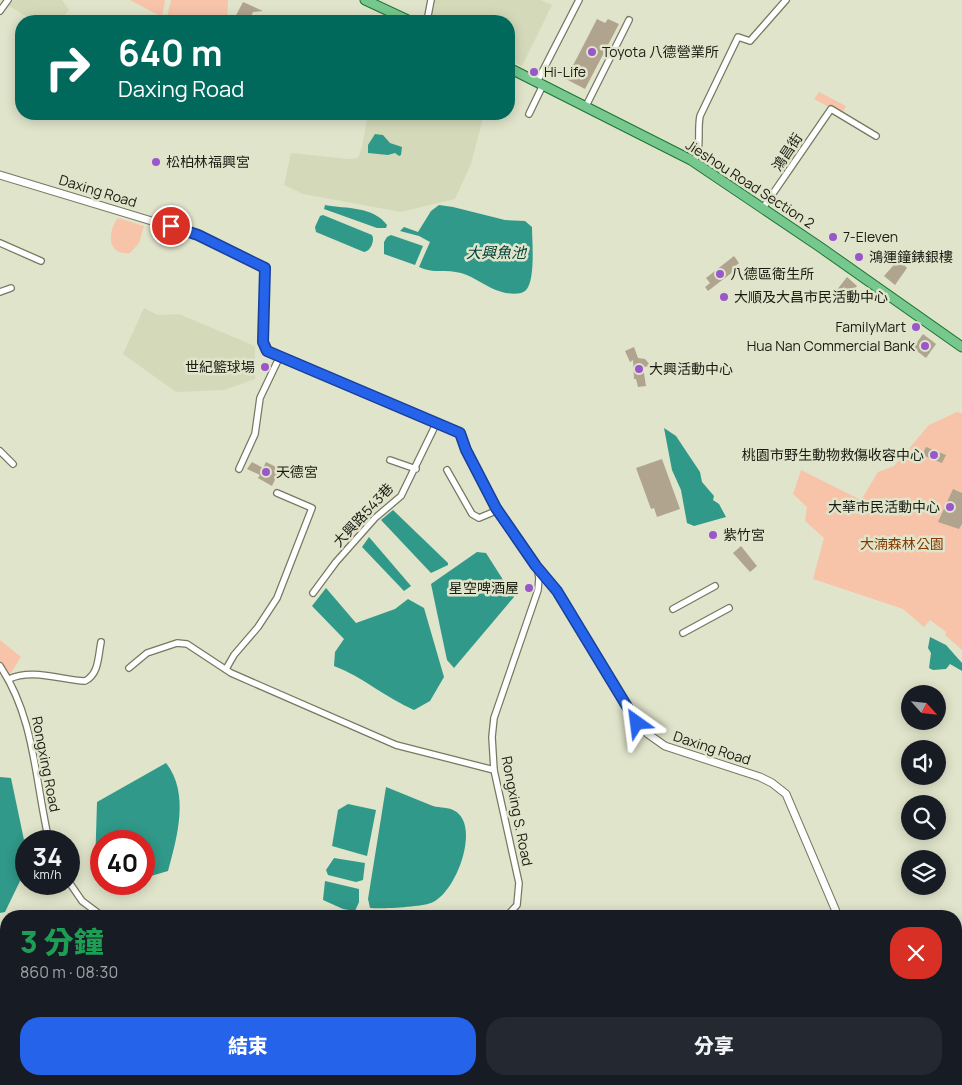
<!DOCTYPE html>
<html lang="zh-TW">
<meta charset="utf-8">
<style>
body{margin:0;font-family:Manrope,"Noto Sans TC",sans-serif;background:#242831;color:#f1f3f6;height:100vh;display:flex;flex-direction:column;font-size:19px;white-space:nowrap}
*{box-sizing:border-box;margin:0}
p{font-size:16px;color:#9ea1a6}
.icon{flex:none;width:28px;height:28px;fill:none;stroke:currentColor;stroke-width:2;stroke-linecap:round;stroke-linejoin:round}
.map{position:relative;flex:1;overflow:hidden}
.drawer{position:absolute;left:0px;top:910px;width:962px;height:175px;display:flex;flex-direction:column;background:#171b24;border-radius:20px 20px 0 0;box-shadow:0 2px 12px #0003}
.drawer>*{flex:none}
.hud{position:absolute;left:15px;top:15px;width:500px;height:105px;border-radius:20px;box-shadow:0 2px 12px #0003;background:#00695c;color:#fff;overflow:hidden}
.needle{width:32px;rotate:117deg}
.controls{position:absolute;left:901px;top:685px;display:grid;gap:10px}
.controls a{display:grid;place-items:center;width:45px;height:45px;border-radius:50%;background:#171b24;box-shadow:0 2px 12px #0003;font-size:25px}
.speed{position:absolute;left:15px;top:830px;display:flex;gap:10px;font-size:25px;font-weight:700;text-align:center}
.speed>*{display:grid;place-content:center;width:65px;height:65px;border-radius:50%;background:#171b24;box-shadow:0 2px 12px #0003;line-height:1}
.speed small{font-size:12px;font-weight:400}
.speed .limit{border:8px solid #d22;background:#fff;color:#111}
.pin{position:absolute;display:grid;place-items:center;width:42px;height:42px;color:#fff;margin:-21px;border:2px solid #fff;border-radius:50%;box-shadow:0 1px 5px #0007}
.me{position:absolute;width:55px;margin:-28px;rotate:329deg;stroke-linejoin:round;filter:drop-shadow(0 0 4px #0008)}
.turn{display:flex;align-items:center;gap:18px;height:105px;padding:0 20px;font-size:22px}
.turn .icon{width:65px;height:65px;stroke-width:2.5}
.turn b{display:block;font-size:35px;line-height:42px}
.round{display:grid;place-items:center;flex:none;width:52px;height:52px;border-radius:20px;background:#242831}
.overview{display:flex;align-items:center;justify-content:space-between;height:85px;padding:0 20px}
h1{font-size:30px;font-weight:800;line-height:38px;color:#1e9e55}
.primary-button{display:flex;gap:10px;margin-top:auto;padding:10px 20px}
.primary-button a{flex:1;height:58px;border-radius:20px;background:#2563eb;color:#fff;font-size:20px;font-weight:800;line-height:58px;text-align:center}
.primary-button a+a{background:#242831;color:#f1f3f6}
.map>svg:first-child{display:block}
.built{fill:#d4dab9}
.green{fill:#f7c4aa}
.water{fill:#309989}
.building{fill:#b1a48e}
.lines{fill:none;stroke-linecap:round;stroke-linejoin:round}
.minor-casing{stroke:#757961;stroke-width:8}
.tertiary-casing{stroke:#757961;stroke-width:9}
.primary-casing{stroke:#1c7432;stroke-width:11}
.minor{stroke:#fff;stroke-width:5.5}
.tertiary{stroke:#fff;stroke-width:7}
.primary{stroke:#77c88f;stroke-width:9}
.route-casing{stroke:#184099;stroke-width:12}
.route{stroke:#2563eb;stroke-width:9}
.poi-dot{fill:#9a56cb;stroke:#e0e4ca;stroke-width:2}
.labels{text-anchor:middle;stroke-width:5;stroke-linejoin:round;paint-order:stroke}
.poi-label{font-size:14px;fill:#1a1c12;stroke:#e0e4ca;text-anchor:start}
.street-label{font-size:14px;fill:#1a1c12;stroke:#e0e4ca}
.park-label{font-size:14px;fill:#863900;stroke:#e0e4ca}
.water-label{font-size:15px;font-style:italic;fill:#014239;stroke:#e0e4ca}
</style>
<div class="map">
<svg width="962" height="1085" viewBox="0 0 962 1085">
<rect width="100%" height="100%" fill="#e0e4ca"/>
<g class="built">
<polygon points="14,0 62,0 69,10 59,21 34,21 9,6"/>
<polygon points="435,0 541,0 552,5 522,66 509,60 509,21 432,21"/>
<polygon points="368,114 484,114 471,164 455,199 401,212 303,194 284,185 291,153 349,159 358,158 362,147"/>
<polygon points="144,308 158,315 179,314 255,346 255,379 224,390 176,392 123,354"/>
</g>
<g class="green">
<polygon points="130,0 165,0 162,17"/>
<polygon points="171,0 228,0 227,21 180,21 167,17"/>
<polygon points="819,92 846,106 842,114 814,99"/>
<path d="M118,218L144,226L139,243L130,253C107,256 107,232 118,218Z"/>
<polygon points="957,412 962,413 962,650 945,635 946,632 930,620 924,627 903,609 813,579 824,538 805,521 807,507 793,494 801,470 861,500 878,472 894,466 929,425"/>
<polygon points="0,640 21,657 9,676 0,663"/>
</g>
<g class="water">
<polygon points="375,134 383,135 390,143 402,147 401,155 399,156 395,153 388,155 368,153 368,145"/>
<path d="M325,205C347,209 373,206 387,225L386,228H377L324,209Z"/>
<path d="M439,205L453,207L505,220L525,221L532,227C532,240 536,283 525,291C520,295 508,294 502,292C487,288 475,277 461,273C447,269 432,274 419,267L430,242L419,236L400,231L404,227L418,232L431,211Z"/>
<path d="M323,215L372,235C375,240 371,251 364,252L316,232L315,227L320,216Z"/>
<polygon points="391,235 423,246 415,265 384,254 384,242 387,237"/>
<polygon points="664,428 676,436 700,472 702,482 714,496 713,500 719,504 726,517 694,526 687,523 681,490 672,470"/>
<polygon points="393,510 448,563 448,565 431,573 381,520"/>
<polygon points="369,537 411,586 404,591 362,547"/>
<polygon points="477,552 486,553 514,597 454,668 447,660 431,584"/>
<path d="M326,588L356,623L395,609L408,599L424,608L444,677L430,701L414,710C386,698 363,677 334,666L335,652L344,639L312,606Z"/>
<polygon points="930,637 946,645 962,663 962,671 950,664 946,669 933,670 929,668 931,653 928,648"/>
<path d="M166,763C190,793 177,838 168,871L144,878V841H101V869L95,868L97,802Z"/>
<polygon points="0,777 11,778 24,840 21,879 5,912 0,913"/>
<path d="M386,787C402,793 417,800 433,806C440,808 449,807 455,811C481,826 456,894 431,903C420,907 383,909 370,908L368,899Z"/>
<polygon points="348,804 376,810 367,856 332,846 338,810"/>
<polygon points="334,858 365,863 363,880 356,882 328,875 326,870"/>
<polygon points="325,881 359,889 359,902 355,911 343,909 323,900"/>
<polygon points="7,1079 94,1079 94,1085 10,1085"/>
</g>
<g class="building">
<polygon points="243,2 263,11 253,12 249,21 233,21"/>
<polygon points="597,19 605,23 608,19 619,24 585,89 566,79"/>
<polygon points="734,256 739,263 732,269 734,271 708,291 705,287 710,283 706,278"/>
<polygon points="899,259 907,268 895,285 884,276"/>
<polygon points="847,277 857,286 846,299 836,291"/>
<polygon points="923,334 936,344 926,358 913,348"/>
<polygon points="634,347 638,358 645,359 651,366 643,367 646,386 638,387 636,379 634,379 633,360 630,362 625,351"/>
<polygon points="926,447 946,455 942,463 922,455"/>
<polygon points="662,459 680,509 657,517 654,508 651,509 636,468"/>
<polygon points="252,462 263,468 266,462 280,469 272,486 258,478 260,475 247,469"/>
<polygon points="953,489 962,493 962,524 959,529 938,522"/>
<polygon points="741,546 757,566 750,572 733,553"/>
</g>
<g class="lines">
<defs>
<g id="minor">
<polyline points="0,11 8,0"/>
<polyline points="427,21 431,0"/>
<polyline points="537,82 579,0"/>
<polyline points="586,106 629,20"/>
<polyline points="529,114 543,85"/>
<path d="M694,162C702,146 697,133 700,116L738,37L750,41L786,0"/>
<polyline points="763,208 831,109 876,136"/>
<polyline points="0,243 41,261"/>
<polyline points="0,292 11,288"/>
<polyline points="0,451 13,464"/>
<polyline points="390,460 416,469"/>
<polyline points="239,469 255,434 260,398 280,356"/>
<polyline points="447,470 472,514 479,518 498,510"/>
<polyline points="313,593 336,562 375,518 401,496 437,422"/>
<polyline points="673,609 715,586"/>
<polyline points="683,633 729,608"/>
<path d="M0,666C35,718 35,781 49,841"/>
<polyline points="129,668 147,653 177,643 187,644 231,673 396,745 494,770"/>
<polyline points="226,669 234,655 258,627 277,598 312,508 277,493"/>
<path d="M9,679C32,668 61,680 85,681C99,674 98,657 101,642"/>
<polyline points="69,882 82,901 102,916"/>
<polyline points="507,916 517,905 519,883 494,770 492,737 494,718 538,590 539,578 537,566"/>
<polyline points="100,1079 101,1085"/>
<polyline points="423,1079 427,1085"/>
<polyline points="843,1079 844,1085"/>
<polyline points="550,1085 554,1079"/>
<polyline points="908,1085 926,1079"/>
</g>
<g id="tertiary">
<polyline points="0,175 198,235 265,268 263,341 267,351 460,433 466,450 496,508 537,566 557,591 637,723 648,734 665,746 760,777 772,783 786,794 838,916"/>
<polyline points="942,1079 950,1085"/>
</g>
<g id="primary">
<polyline points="365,0 410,21"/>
<polyline points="509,68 691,160 820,247 962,347"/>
</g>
</defs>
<use href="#minor" class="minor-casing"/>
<use href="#tertiary" class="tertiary-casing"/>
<use href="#primary" class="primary-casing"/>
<use href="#minor" class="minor"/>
<use href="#tertiary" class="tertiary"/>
<use href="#primary" class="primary"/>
</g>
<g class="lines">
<defs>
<polyline id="route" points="171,226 198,235 265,268 263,342 267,351 460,433 466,450 496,508 536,566 557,591 637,723"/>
</defs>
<use href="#route" class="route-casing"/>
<use href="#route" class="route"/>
</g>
<g class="poi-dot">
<circle cx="592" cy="52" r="5"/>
<circle cx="534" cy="72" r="5"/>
<circle cx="156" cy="162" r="5"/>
<circle cx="833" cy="237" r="5"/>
<circle cx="859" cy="257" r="5"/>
<circle cx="720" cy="274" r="5"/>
<circle cx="724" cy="297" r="5"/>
<circle cx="916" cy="327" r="5"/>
<circle cx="925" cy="346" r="5"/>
<circle cx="265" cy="367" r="5"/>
<circle cx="639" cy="369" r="5"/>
<circle cx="934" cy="455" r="5"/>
<circle cx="266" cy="472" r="5"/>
<circle cx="950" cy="507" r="5"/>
<circle cx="713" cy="535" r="5"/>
<circle cx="529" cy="588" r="5"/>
</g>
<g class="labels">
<g class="poi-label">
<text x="602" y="57">Toyota 八德營業所</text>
<text x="544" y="77">Hi-Life</text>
<text x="166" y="167">松柏林福興宮</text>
<text x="843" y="242">7-Eleven</text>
<text x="869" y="262">鴻運鐘錶銀樓</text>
<text x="730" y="279">八德區衛生所</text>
<text x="734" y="302">大順及大昌市民活動中心</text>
<text x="906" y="332" text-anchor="end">FamilyMart</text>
<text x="915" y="351" text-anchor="end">Hua Nan Commercial Bank</text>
<text x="255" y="372" text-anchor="end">世紀籃球場</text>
<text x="649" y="374">大興活動中心</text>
<text x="924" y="460" text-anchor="end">桃園市野生動物救傷收容中心</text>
<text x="276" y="477">天德宮</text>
<text x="940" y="512" text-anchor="end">大華市民活動中心</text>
<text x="723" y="540">紫竹宮</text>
<text x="519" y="593" text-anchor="end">星空啤酒屋</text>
</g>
<g class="street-label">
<text transform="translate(787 152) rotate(-56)" y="5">鴻昌街</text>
<text transform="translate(750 184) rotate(33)" y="5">Jieshou Road Section 2</text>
<text transform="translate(98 191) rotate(17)" y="5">Daxing Road</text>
<text transform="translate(363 515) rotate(-47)" y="5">大興路543巷</text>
<text transform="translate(712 748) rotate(18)" y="5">Daxing Road</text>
<text transform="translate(46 764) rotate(79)" y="5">Rongxing Road</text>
<text transform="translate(517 811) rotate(79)" y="5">Rongxing S. Road</text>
</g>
<g class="park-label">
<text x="902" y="549">大湳森林公園</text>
</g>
<g class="water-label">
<text x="496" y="258">大興魚池</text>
</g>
</g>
</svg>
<div class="controls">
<a><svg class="needle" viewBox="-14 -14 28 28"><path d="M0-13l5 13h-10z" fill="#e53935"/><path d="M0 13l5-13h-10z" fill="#9ea1a6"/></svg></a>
<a><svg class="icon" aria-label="sound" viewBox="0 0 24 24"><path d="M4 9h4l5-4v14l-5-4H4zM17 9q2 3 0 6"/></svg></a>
<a><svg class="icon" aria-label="search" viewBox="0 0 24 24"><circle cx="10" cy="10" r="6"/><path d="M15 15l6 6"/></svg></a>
<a><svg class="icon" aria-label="layers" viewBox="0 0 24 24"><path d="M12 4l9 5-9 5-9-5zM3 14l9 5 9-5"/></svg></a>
</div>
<div class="speed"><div>34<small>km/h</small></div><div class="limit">40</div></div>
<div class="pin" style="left:171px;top:226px;background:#d93025"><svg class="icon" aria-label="arrive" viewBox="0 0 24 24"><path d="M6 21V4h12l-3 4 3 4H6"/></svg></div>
<svg class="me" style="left:637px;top:723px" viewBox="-20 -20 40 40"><path d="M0-17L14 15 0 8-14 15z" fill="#2563eb" stroke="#fff" stroke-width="4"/></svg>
<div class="hud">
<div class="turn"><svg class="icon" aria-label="right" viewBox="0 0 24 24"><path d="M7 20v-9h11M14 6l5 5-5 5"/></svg><div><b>640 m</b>Daxing Road</div></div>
</div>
<section class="drawer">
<div class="overview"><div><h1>3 分鐘</h1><p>860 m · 08:30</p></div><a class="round" style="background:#d93025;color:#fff"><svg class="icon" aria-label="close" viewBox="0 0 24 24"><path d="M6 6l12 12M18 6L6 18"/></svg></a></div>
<div class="primary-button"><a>結束</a><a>分享</a></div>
</section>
</div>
